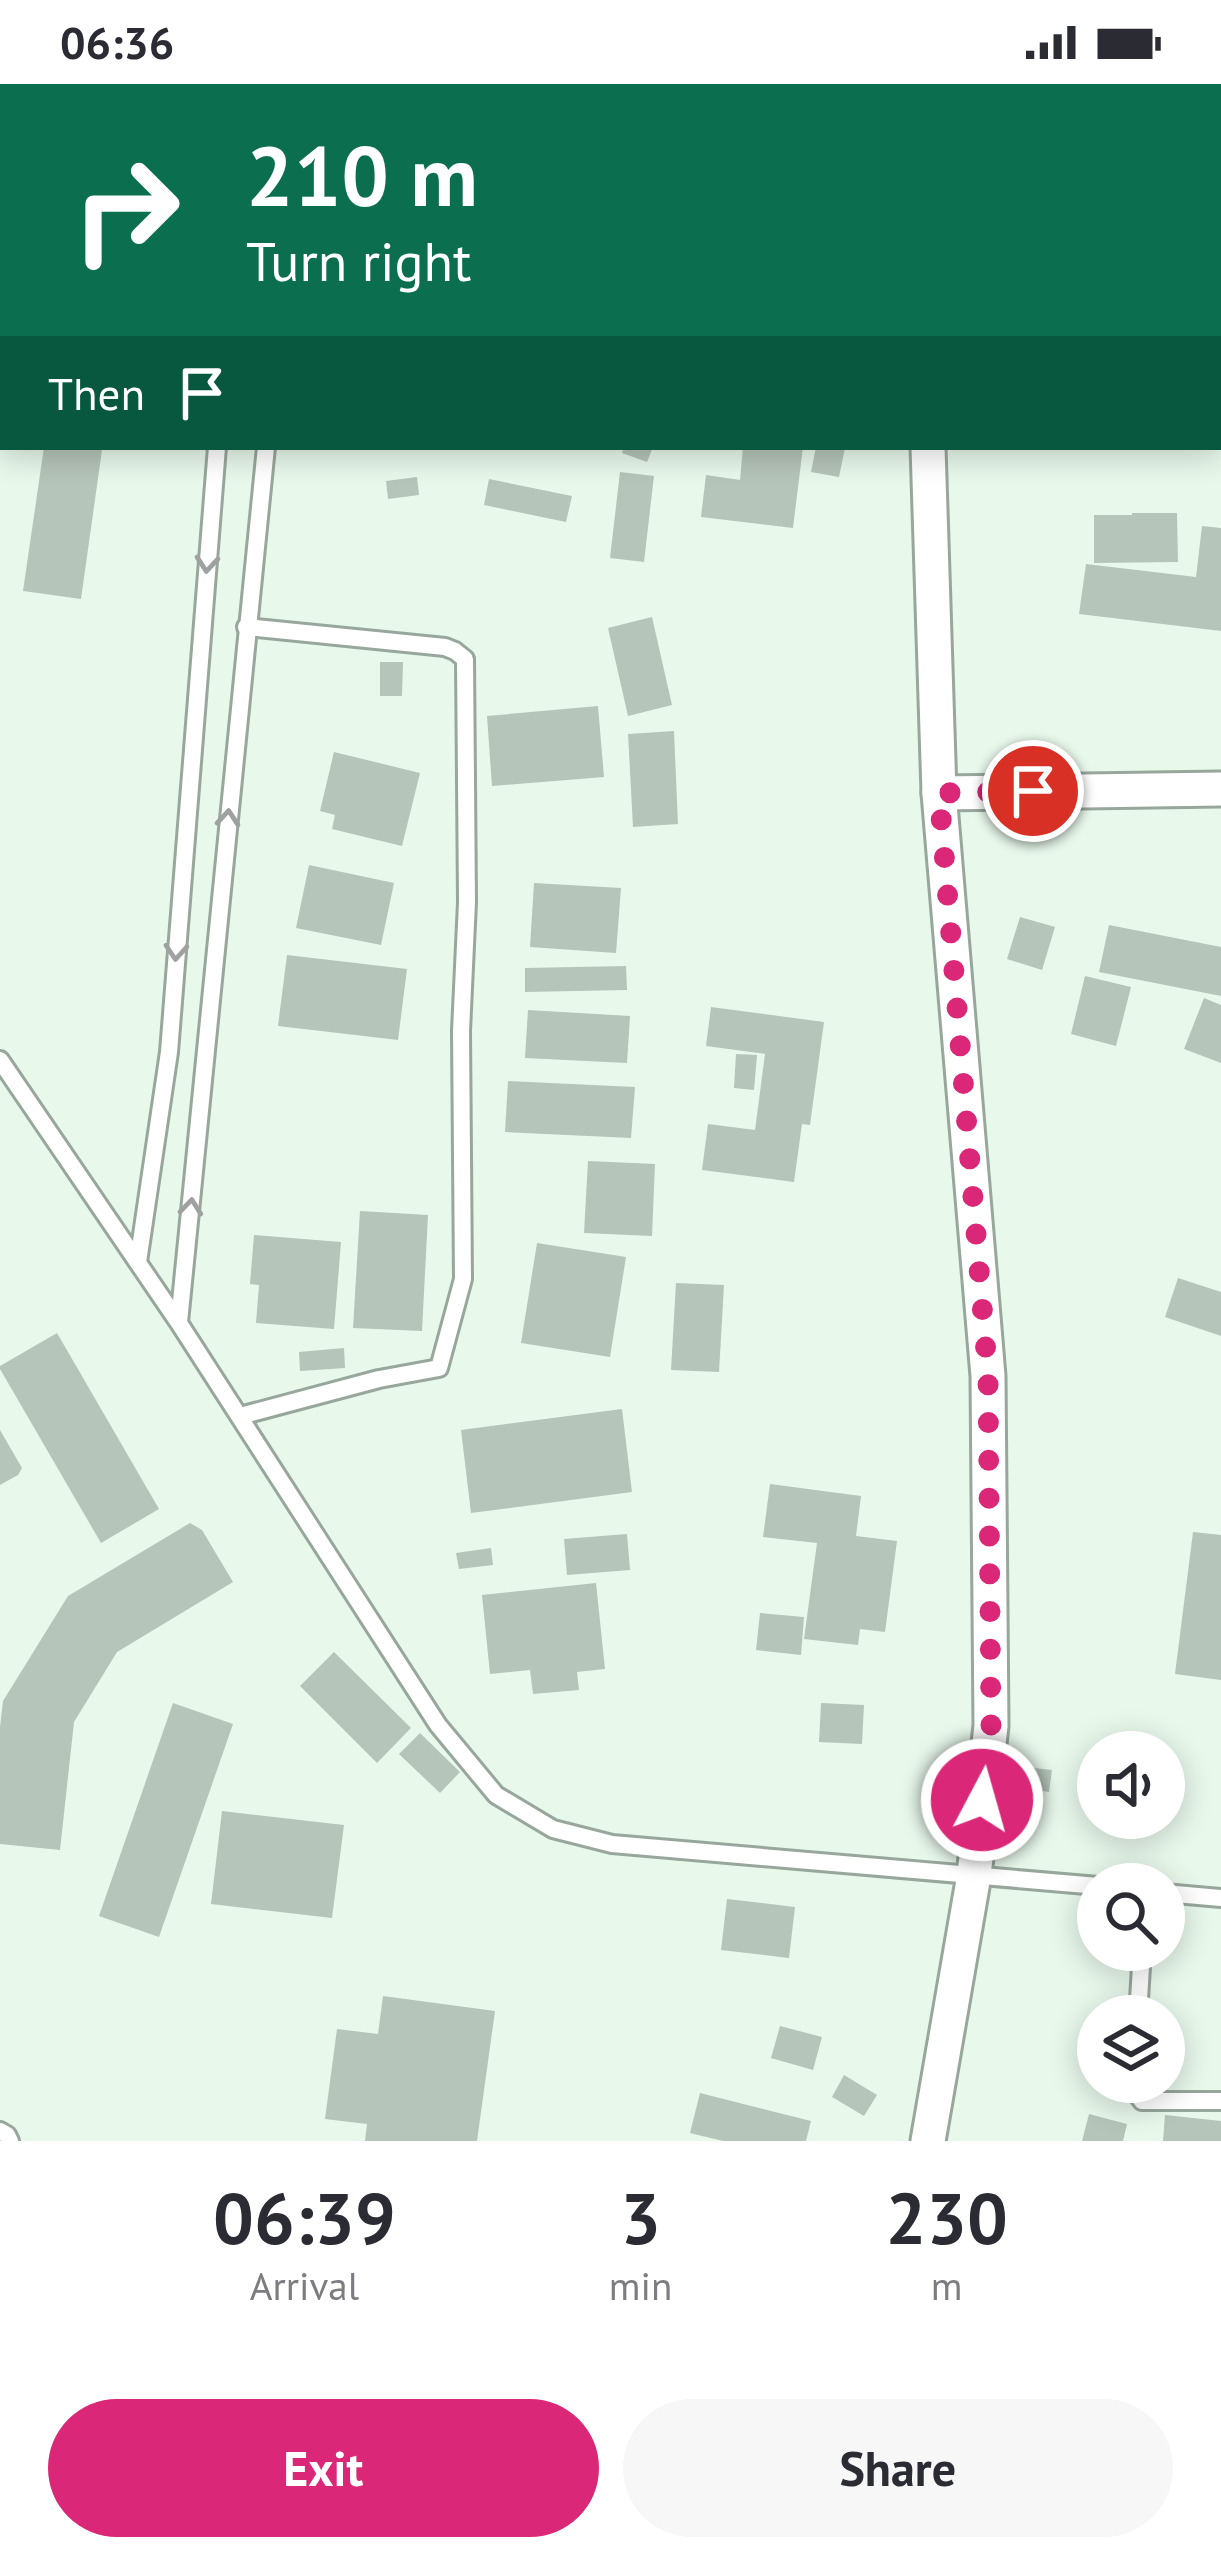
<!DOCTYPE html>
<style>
body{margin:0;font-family:"PT Sans",sans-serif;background:#f7f7f7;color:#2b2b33;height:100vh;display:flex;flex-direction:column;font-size:45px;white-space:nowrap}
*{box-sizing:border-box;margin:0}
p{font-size:39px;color:#7c7c81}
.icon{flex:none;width:66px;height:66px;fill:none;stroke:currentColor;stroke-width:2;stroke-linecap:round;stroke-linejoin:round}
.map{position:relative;height:2057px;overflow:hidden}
.details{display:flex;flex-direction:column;background:#fff;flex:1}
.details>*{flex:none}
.top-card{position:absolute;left:0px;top:0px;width:1221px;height:366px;box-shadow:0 6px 30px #0003;background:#0b6e4f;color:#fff;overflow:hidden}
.fabs{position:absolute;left:1077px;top:1647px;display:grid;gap:24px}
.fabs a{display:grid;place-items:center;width:108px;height:108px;border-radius:50%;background:#fff;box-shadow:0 6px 30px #0003;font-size:60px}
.pin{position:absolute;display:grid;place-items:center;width:102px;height:102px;color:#fff;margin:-51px;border:6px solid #fff;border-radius:50%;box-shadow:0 3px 12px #0007}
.me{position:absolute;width:132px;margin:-66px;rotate:6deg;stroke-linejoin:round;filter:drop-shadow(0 0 9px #0008)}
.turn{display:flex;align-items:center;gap:42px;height:252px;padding:0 48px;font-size:54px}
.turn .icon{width:156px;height:156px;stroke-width:2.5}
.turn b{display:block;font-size:84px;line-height:102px}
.then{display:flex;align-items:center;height:114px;padding:0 48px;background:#0003;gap:24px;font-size:45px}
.eta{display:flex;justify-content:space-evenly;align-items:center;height:204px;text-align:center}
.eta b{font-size:72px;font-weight:700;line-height:84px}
.button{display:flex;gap:24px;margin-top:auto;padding:24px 48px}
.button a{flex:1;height:138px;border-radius:72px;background:#db2777;color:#fff;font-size:48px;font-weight:700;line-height:138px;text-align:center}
.button a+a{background:#f7f7f7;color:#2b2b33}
.status{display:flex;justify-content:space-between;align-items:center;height:84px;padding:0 60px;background:#fff;direction:ltr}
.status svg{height:33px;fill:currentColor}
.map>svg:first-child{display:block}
.building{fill:#b6c5b9}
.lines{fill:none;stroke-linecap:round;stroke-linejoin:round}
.service-casing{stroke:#98a79c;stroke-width:22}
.minor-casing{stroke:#98a79c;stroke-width:39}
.tertiary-casing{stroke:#98a79c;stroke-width:48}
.primary-casing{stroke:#98a79c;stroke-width:60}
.service{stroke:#fff;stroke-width:16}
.minor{stroke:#fff;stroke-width:33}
.tertiary{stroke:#fff;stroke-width:42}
.primary{stroke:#fff;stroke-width:54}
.oneway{stroke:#9ea19f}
.route{stroke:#db2777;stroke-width:21;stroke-dasharray:0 37.8}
</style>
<div class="status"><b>06:36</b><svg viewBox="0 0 49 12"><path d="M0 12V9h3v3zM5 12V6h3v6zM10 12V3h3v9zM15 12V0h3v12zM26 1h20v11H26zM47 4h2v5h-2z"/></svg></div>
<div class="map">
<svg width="1221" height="2057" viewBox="0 0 1221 2057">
<rect width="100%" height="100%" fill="#e8f8eb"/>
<g class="building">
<polygon points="44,363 102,366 81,515 23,507"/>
<polygon points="624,363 653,363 647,378 622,369"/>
<polygon points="743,363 803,363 793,444 701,433 706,391 740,396"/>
<polygon points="816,363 845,364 839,393 811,388"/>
<polygon points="620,388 654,392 644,478 610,474"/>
<polygon points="417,393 419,411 388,415 386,397"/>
<polygon points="489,395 572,412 566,438 484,421"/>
<polygon points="1132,429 1177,429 1178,478 1094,479 1094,431 1132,431"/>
<polygon points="1202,442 1221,444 1221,547 1079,530 1086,480 1196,493"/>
<polygon points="652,533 672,621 628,632 608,544"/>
<polygon points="380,578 403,578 402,612 380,612"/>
<polygon points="598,622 604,693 492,702 487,632"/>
<polygon points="674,647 678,740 633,743 628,650"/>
<polygon points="334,668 420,689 402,762 332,745 335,731 320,727"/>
<polygon points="309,781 394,799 381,861 296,844"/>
<polygon points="534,799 621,804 616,869 530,863"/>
<polygon points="1020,833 1055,843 1042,886 1007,875"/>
<polygon points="1109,841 1221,863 1221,912 1099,888"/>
<polygon points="287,871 407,885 398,956 278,942"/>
<polygon points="626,882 627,906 525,908 525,884"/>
<polygon points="1085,892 1131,903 1116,962 1071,950"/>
<polygon points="1204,914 1221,921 1221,979 1184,965"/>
<polygon points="711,923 824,938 810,1041 802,1040 794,1098 702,1086 708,1040 755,1046 765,970 706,962"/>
<polygon points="528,926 630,932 627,979 525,974"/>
<polygon points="736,970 757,971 754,1006 734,1004"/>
<polygon points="508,997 635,1003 631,1054 505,1048"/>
<polygon points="588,1077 655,1080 652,1152 584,1149"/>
<polygon points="360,1127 428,1131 422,1247 353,1244"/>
<polygon points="254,1151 341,1158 334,1245 256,1239 259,1201 250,1200"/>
<polygon points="537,1159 626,1173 610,1273 521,1259"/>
<polygon points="1178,1194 1221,1208 1221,1252 1165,1233"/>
<polygon points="676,1199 724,1201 719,1288 671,1286"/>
<polygon points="57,1249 159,1425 101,1459 0,1285 0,1282"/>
<polygon points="344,1264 345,1284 300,1287 299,1268"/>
<polygon points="622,1325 632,1408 471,1429 461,1346"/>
<polygon points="0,1346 22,1384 18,1391 0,1401"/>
<polygon points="770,1400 861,1412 856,1452 897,1457 885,1548 860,1545 858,1561 804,1555 817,1459 763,1453"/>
<polygon points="190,1439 202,1446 233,1498 117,1568 74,1638 60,1766 0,1760 0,1643 3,1617 68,1512"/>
<polygon points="1193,1448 1221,1451 1221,1596 1175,1590"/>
<polygon points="627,1450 630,1486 567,1491 564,1455"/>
<polygon points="491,1464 493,1481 459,1485 456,1469"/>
<polygon points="596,1499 605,1585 577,1588 579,1606 533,1610 530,1586 490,1590 482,1511"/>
<polygon points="760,1529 804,1533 801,1571 756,1566"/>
<polygon points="334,1568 411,1644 377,1679 300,1602"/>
<polygon points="173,1619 233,1640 159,1853 99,1832"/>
<polygon points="821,1619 864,1621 862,1660 819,1658"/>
<polygon points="420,1649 460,1688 440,1709 399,1670"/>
<polygon points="1016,1682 1052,1686 1049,1708 1013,1703"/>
<polygon points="222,1727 344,1741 332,1834 211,1820"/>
<polygon points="727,1815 795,1823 789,1874 721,1866"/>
<polygon points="1099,1866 1133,1866 1131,1877 1098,1873"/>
<polygon points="383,1912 495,1927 477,2057 365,2057 367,2040 325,2035 337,1945 378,1950"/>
<polygon points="780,1942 822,1953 813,1986 771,1974"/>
<polygon points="844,1991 877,2011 864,2032 832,2013"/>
<polygon points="700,2009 811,2037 806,2057 723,2057 690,2049"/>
<polygon points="1089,2030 1127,2040 1123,2057 1082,2057"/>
<polygon points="1165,2031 1221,2037 1221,2057 1163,2057"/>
</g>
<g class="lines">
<defs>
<g id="service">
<polyline points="0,125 3,126"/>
<polyline points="0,976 179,1239 438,1641 496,1711 553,1745 612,1760 1098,1802"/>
<polyline points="138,1178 169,968 217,363"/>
<polyline points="179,1238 266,363"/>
<polyline points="240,1332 379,1295 439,1284 463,1195 461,947 467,818 465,575 455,567 445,563 246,543"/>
<polyline points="1164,1809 1221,1814"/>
<polyline points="1138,1932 1142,1866"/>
<polyline points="1133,1998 1133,2005 1142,2017 1221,2017"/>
<polyline points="0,2047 7,2051 10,2057"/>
</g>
<g id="minor">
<polyline points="238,0 239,3"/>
<polyline points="372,3 373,0"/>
<polyline points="939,709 1221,705"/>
<polyline points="928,2057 974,1791 991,1642 988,1292 939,709 928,363"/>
</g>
<polyline id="tertiary" points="51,0 85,3"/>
<polyline id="primary" points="1218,140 1221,143"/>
</defs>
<use href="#service" class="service-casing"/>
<use href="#minor" class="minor-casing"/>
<use href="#tertiary" class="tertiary-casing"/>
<use href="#primary" class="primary-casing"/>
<use href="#service" class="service"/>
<use href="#minor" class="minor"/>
<use href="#tertiary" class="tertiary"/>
<use href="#primary" class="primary"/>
</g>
<defs><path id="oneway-chevron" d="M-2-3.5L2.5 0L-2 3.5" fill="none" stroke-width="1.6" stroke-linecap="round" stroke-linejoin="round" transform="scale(3)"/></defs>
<g class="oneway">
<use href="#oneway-chevron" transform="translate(207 480) rotate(95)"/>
<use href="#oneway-chevron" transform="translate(228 734) rotate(-85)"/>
<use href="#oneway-chevron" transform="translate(176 868) rotate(94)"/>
<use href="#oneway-chevron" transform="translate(191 1123) rotate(-84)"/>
</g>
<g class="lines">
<polyline class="route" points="982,1716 991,1642 988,1292 939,709 1033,707"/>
</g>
</svg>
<div class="fabs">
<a><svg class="icon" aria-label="sound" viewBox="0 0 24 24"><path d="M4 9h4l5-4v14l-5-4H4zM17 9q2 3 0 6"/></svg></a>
<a><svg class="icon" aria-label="search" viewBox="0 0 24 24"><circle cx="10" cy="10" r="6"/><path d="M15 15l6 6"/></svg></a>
<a><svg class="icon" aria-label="layers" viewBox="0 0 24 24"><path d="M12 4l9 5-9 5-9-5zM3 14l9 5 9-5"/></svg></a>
</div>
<div class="pin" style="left:1033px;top:707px;background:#d93025"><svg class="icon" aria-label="arrive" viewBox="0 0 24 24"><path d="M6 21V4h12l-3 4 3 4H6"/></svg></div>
<svg class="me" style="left:982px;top:1716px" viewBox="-20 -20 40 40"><circle r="17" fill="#db2777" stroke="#fff" stroke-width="3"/><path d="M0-11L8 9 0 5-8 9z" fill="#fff"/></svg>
<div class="top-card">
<div class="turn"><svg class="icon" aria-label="right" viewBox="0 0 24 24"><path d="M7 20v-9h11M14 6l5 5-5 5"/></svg><div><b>210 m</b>Turn right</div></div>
<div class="then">Then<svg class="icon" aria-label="arrive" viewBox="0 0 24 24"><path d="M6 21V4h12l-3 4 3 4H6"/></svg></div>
</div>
</div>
<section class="details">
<div class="eta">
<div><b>06:39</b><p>Arrival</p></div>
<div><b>3</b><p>min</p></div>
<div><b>230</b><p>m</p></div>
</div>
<div class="button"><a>Exit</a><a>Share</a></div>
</section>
